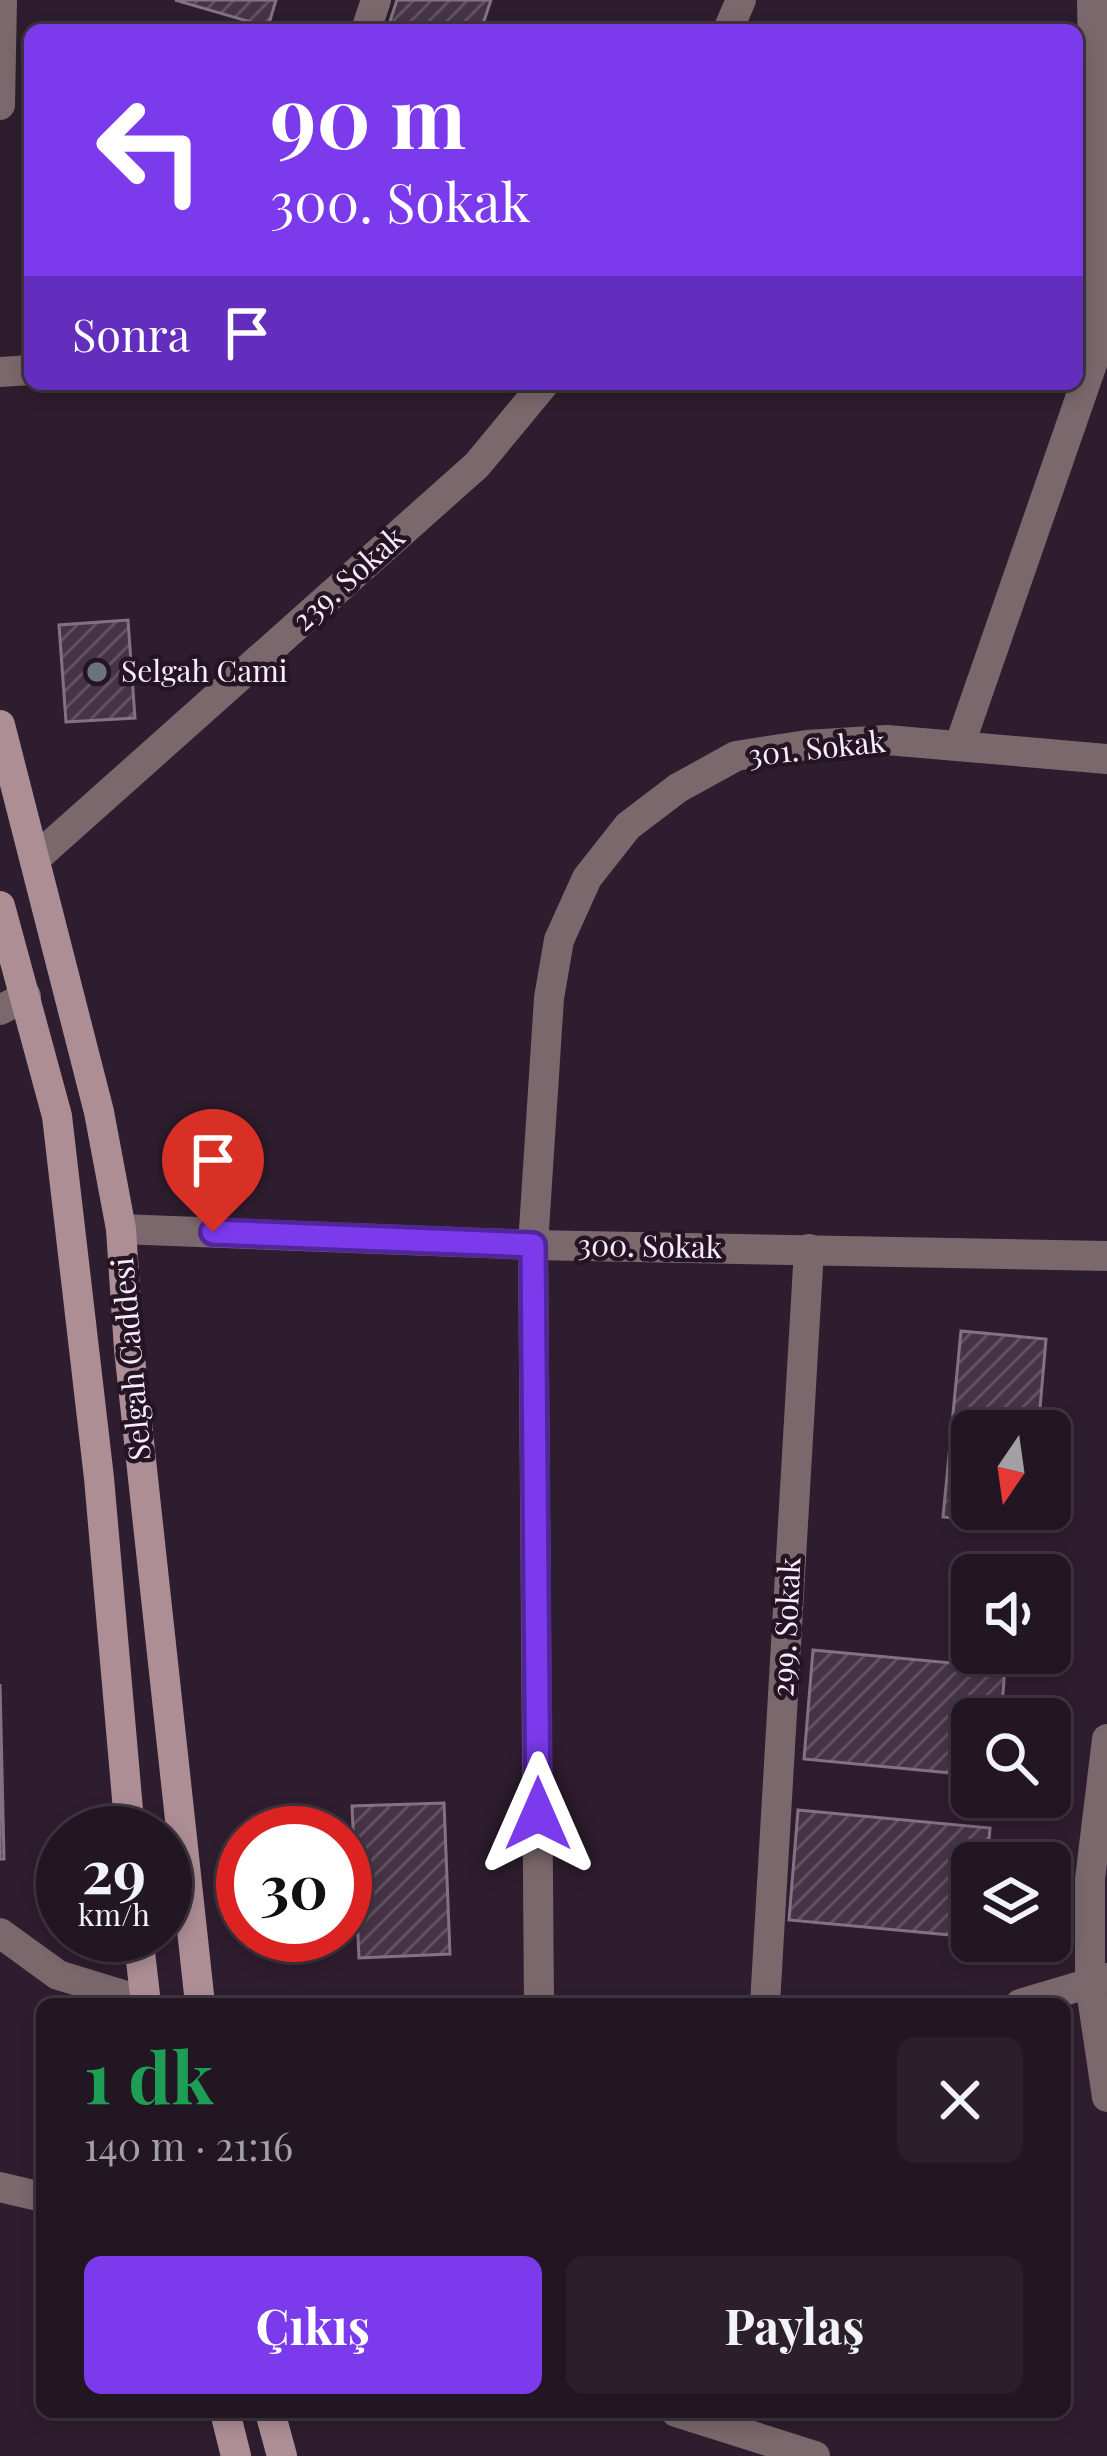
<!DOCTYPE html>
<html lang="tr">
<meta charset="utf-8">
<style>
body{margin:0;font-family:"Playfair Display",serif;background:#2a1f2a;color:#f1f3f6;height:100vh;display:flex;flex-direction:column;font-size:45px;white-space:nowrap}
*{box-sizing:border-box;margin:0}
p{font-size:39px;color:#a29fa5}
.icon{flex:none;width:66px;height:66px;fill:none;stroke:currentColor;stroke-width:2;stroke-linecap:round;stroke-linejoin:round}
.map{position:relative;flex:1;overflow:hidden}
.sheet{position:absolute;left:36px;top:1998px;width:1035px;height:420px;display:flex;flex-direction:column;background:#221622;border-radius:18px;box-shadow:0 6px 18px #0003,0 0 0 3px #3f3540}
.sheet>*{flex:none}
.banner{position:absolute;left:24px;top:24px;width:1059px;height:366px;border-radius:18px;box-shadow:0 6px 18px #0003,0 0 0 3px #3f3540;background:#7c3aed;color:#fff;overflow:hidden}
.needle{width:78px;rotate:193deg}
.buttons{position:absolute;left:951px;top:1410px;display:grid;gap:24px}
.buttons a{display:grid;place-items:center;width:120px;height:120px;border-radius:18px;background:#221622;box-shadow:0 6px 18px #0003,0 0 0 3px #3f3540;font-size:60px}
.speed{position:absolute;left:36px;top:1806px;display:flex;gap:24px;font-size:60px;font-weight:700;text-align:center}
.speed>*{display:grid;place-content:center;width:156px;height:156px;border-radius:50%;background:#221622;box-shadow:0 6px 18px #0003,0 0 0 3px #3f3540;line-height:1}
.speed small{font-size:30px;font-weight:400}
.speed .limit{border:18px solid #d22;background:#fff;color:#111}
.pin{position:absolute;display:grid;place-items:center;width:102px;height:102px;color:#fff;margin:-123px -51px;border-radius:50% 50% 50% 0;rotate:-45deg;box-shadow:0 0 12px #0007}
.pin .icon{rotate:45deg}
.me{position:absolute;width:132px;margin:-66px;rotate:0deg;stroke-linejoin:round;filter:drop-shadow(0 0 9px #0008)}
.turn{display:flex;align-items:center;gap:42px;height:252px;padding:0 48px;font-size:54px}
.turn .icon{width:156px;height:156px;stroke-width:2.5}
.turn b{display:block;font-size:84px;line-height:102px}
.then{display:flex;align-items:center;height:114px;padding:0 48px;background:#0003;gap:24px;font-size:45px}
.round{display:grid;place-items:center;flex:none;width:126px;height:126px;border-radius:18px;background:#2a1f2a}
.summary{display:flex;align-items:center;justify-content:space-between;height:204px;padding:0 48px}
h1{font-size:72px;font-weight:700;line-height:90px;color:#1e9e55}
.primary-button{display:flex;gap:24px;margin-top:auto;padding:24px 48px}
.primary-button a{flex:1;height:138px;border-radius:18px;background:#7c3aed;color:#fff;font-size:48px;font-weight:700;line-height:138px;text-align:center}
.primary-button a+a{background:#2a1f2a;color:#f1f3f6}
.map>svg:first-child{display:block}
.building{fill:url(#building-hatch);stroke:#857184;stroke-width:3}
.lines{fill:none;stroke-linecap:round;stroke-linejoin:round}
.minor{stroke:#7b686c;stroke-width:30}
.tertiary{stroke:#7b686c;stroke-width:30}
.secondary{stroke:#ad8e95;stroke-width:30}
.route-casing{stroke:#51269a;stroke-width:30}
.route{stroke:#7c3aed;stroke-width:21}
.worship-dot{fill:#6b7280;stroke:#241424;stroke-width:4.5}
.labels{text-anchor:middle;stroke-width:9;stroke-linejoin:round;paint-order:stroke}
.street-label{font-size:30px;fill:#f7ecf7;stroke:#241424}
.poi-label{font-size:30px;fill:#f7ecf7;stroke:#241424;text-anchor:start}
</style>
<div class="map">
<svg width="1107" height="2456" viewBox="0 0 1107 2456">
<defs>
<pattern id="building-hatch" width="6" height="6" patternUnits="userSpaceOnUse" patternTransform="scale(3)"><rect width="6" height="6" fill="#463446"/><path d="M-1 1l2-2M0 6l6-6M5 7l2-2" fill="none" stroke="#615261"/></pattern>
</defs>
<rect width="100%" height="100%" fill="#2e1d2e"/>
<g class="building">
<polygon points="175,0 276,0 268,27"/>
<polygon points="397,0 491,0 481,30 387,30"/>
<polygon points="128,620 135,718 66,722 59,625"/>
<polygon points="961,1331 1046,1339 1038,1431 972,1431 972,1509 1030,1509 1028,1526 943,1517"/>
<polygon points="813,1650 1005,1668 1001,1719 972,1719 972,1775 804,1759"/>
<polygon points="0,1684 4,1859 0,1859"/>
<polygon points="444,1803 450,1954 359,1958 352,1806"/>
<polygon points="798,1810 990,1828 987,1863 972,1863 972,1937 789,1920"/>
</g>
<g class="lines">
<g class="minor">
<polyline points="366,30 376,0"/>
<polyline points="728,30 741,0"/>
<polyline points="0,105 2,0"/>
<polyline points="960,744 1098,347 1092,0"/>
<polyline points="36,858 477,465 544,384"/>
<polyline points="0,1010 26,996"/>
<polyline points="121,1229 533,1245 1107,1256"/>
<polyline points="1107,1739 1090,1879 1090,1983 1107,2097"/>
<polyline points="0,1933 58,1975 146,2002"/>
<polyline points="539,2004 533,1245 549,998 559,940 587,878 628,826 678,788 736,756 807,745 887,740 1107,759"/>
<polyline points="765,2004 809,1249"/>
<polyline points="0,2187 42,2197"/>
<polyline points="676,2412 815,2456"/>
</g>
<g class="tertiary">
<polyline points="1077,346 1107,348"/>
<polyline points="0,372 30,370"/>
<polyline points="1020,2004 1107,1978"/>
</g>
<g class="secondary">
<polyline points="0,725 99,1112 121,1229 129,1349 200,2004"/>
<polyline points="0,906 57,1116 99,1478 130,1833"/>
<polyline points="138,1935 146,2004"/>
<polyline points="225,2412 236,2456"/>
<polyline points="270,2412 282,2456"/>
</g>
</g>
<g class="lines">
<defs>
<polyline id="route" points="213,1232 533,1245 538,1814"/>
</defs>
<use href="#route" class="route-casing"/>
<use href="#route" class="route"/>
</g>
<circle class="worship-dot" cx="97" cy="672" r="12"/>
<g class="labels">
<g class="street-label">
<text transform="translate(349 579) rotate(-42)" y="10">239. Sokak</text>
<text transform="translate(817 749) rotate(-6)" y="10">301. Sokak</text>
<text transform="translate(650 1247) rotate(1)" y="10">300. Sokak</text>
<text transform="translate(132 1359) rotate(-95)" y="10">Selgah Caddesi</text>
<text transform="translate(787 1627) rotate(-87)" y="10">299. Sokak</text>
</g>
<g class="poi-label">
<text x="121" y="682">Selgah Cami</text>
</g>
</g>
</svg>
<div class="buttons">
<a><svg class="needle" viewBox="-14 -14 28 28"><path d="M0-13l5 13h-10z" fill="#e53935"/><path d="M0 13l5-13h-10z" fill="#a29fa5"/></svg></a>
<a><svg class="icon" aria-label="sound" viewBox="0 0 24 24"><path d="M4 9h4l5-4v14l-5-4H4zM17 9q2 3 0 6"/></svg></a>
<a><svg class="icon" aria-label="search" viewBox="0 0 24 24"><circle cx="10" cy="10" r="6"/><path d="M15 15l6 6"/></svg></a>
<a><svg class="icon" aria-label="layers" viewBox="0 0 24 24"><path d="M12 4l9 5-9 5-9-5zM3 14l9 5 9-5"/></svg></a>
</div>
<div class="speed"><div>29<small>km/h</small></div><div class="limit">30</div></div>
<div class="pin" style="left:213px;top:1232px;background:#d93025"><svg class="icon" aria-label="arrive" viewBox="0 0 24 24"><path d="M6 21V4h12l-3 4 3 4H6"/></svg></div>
<svg class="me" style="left:538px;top:1814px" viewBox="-20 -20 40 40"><path d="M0-17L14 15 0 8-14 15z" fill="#7c3aed" stroke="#fff" stroke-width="4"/></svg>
<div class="banner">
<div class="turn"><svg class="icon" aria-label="left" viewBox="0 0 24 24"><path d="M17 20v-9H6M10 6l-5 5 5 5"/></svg><div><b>90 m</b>300. Sokak</div></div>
<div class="then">Sonra<svg class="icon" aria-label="arrive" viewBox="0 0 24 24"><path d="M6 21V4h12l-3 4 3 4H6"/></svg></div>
</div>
<section class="sheet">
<div class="summary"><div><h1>1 dk</h1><p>140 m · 21:16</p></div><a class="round"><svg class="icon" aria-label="close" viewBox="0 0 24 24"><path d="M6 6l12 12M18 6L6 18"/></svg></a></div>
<div class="primary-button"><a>Çıkış</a><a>Paylaş</a></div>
</section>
</div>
